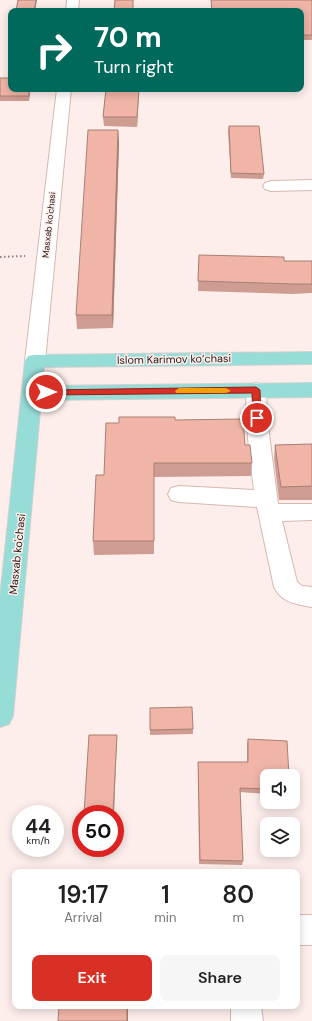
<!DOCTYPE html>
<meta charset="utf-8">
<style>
body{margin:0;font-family:"DM Sans",sans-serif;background:#f6f6f6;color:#222;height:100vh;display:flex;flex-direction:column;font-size:15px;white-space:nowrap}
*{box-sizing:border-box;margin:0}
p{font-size:13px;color:#767676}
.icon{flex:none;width:22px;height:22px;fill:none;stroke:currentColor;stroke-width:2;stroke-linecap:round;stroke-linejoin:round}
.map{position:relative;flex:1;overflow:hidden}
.details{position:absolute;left:12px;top:869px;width:288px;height:140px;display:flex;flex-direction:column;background:#fff;border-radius:8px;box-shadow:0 2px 10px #0003}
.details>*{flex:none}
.banner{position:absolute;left:8px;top:8px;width:296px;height:84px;border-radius:8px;box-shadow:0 2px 10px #0003;background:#00695c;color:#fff;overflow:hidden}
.controls{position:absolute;left:260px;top:769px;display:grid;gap:8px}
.controls a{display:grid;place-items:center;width:40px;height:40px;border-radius:8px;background:#fff;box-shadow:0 2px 10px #0003;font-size:20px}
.speed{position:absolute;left:12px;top:805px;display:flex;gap:8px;font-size:20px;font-weight:700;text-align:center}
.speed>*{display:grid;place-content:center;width:52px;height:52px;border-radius:50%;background:#fff;box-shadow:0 2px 10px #0003;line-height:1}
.speed small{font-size:10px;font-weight:400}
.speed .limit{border:6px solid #d22;background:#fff;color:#111}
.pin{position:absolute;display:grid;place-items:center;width:34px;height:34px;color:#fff;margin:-17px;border:2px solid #fff;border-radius:50%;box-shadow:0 1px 4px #0007}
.me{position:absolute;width:44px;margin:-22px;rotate:90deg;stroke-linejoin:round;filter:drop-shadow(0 0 3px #0008)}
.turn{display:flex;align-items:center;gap:14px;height:84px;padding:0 20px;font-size:18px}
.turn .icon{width:52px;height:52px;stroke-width:2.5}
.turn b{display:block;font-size:28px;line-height:34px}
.eta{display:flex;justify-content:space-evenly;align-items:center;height:68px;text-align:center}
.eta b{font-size:24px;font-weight:600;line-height:28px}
.cta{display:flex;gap:8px;margin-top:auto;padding:8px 20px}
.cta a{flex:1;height:46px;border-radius:8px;background:#d93025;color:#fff;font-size:16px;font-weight:600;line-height:46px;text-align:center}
.cta a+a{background:#f6f6f6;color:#222}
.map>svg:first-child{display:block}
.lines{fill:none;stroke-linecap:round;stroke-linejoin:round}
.minor-casing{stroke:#d8b7ae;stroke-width:2}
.major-casing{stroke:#d4d1d1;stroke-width:2}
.path{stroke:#8b7e7b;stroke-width:2;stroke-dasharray:1.5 2.5;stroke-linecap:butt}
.minor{fill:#fff;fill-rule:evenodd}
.major{fill:#96dcd7;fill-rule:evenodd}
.wall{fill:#ce9c90}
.shaded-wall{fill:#a87f75}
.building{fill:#f0b5a7;stroke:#a87f75}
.route{fill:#d93025;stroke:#8d1f18}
.slow{fill:#f59e0b}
.labels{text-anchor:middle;stroke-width:3;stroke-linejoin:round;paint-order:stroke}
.far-street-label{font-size:9px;fill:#261a17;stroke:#fdeeeb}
.street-label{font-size:11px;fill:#261a17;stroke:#fdeeeb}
</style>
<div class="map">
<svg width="312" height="1021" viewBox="0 0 312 1021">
<rect width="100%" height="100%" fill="#fdeeeb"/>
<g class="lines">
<defs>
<g id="minor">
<polygon points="67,0 79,0 78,11 66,11"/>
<polygon points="57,89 71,89 45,361 42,366 35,367 28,366 25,361"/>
<polygon points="312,180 312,190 271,191 265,189 263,186 265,183 271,181"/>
<path d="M256,383L263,385L266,390L267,418L278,504H312V520L282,521L297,582L302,586L312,587V607C296,604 282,603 274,587L257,507L179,502L171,500L168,494L171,488L179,486L254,490C252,470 241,399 249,385Z"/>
<rect x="297" y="915" width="15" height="30"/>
<polygon points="231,1006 261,1006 263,1021 231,1021"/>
</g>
<polygon id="major" points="312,352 312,364 44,367 42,386 312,383 312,397 41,400 13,716 9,724 0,727 0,597 25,361 28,356 35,355"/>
</defs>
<use href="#minor" class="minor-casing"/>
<use href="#major" class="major-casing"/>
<polyline class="path" points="0,257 25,256"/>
<use href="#minor" class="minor"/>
<use href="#major" class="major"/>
</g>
<g class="wall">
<polygon points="211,0 312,0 312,40 301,40 301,11 212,11"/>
<polygon points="0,78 11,89 30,89 29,101 0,101"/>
<polygon points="106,89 139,89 137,127 104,126 103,117"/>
<polygon points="229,126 264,174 263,179 231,178 228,131"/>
<polygon points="118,130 119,143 113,328 77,329 76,315"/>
<polygon points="199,255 284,261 312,261 312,293 293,294 198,291"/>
<polygon points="175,420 245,445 252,463 251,476 154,477 154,554 94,555 93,541 104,475 119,423"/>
<polygon points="312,444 312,500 279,500 274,459 275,445"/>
<polygon points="150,708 193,729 193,734 150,735"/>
<polygon points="248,739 267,776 267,794 240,792 243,861 242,865 199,864 198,762 247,762 247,744"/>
</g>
<g class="shaded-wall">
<polygon points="36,0 37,0 35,11 34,11"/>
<polygon points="29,89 30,89 29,101"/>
<polygon points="139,89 137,127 137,117"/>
<polygon points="118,130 119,143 113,328 112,315"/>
<polygon points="117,735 114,814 113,814"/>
<rect x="127" y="1006" width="1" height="15"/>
</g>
<g class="building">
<polygon points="18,0 36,0 34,11 16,11"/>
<polygon points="115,0 133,0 133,11 114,11"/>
<polygon points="211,0 312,0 312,35 301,35 301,11 212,11"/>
<polygon points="0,78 11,78 11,89 29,89 29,96 0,96"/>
<polygon points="106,89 139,89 137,117 103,117"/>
<polygon points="229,126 259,126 264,174 231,173"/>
<polygon points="88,130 118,130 112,315 76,315"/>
<polygon points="199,255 284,257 284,261 312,261 312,284 294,284 198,281"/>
<polygon points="119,417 175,417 175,420 243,419 245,445 250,445 252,463 154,463 154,541 93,541 96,475 104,475 106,423 119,423"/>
<polygon points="312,444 312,486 281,487 275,445"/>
<polygon points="192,707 193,729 150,730 150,708"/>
<polygon points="89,735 117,735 113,814 84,814"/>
<polygon points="248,739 287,741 289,776 267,776 267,789 240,788 243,861 200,860 198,762 248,762"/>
<polygon points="59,1006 127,1006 127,1021 58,1021"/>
</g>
<polygon class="route" points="256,387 260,390 261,418 257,421 253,418 252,393 46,395 41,392 46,390"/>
<polygon class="slow" points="179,388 226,388 231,391 226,393 176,393 175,391"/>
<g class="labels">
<g class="far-street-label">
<text transform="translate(49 225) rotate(-84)" y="3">Masxab ko'chasi</text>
</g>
<g class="street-label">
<text transform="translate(174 359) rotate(-1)" y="4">Islom Karimov ko‘chasi</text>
<text transform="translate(17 554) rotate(-84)" y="4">Masxab ko'chasi</text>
</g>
</g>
</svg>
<div class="controls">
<a><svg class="icon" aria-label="sound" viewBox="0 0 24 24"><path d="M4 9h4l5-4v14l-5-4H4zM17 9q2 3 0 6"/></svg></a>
<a><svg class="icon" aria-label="layers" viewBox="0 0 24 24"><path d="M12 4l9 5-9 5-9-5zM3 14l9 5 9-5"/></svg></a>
</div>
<div class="speed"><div>44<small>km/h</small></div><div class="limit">50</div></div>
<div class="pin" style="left:257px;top:418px;background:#d93025"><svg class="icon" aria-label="arrive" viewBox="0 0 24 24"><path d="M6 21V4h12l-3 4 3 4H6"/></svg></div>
<svg class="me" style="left:46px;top:392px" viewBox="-20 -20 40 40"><circle r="17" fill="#d93025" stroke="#fff" stroke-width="3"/><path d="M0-11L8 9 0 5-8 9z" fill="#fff"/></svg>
<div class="banner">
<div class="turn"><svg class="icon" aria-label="right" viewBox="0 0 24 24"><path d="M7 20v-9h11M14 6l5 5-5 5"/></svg><div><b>70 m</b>Turn right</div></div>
</div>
<section class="details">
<div class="eta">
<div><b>19:17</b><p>Arrival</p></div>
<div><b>1</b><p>min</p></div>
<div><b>80</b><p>m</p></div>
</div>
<div class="cta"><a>Exit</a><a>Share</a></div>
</section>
</div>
